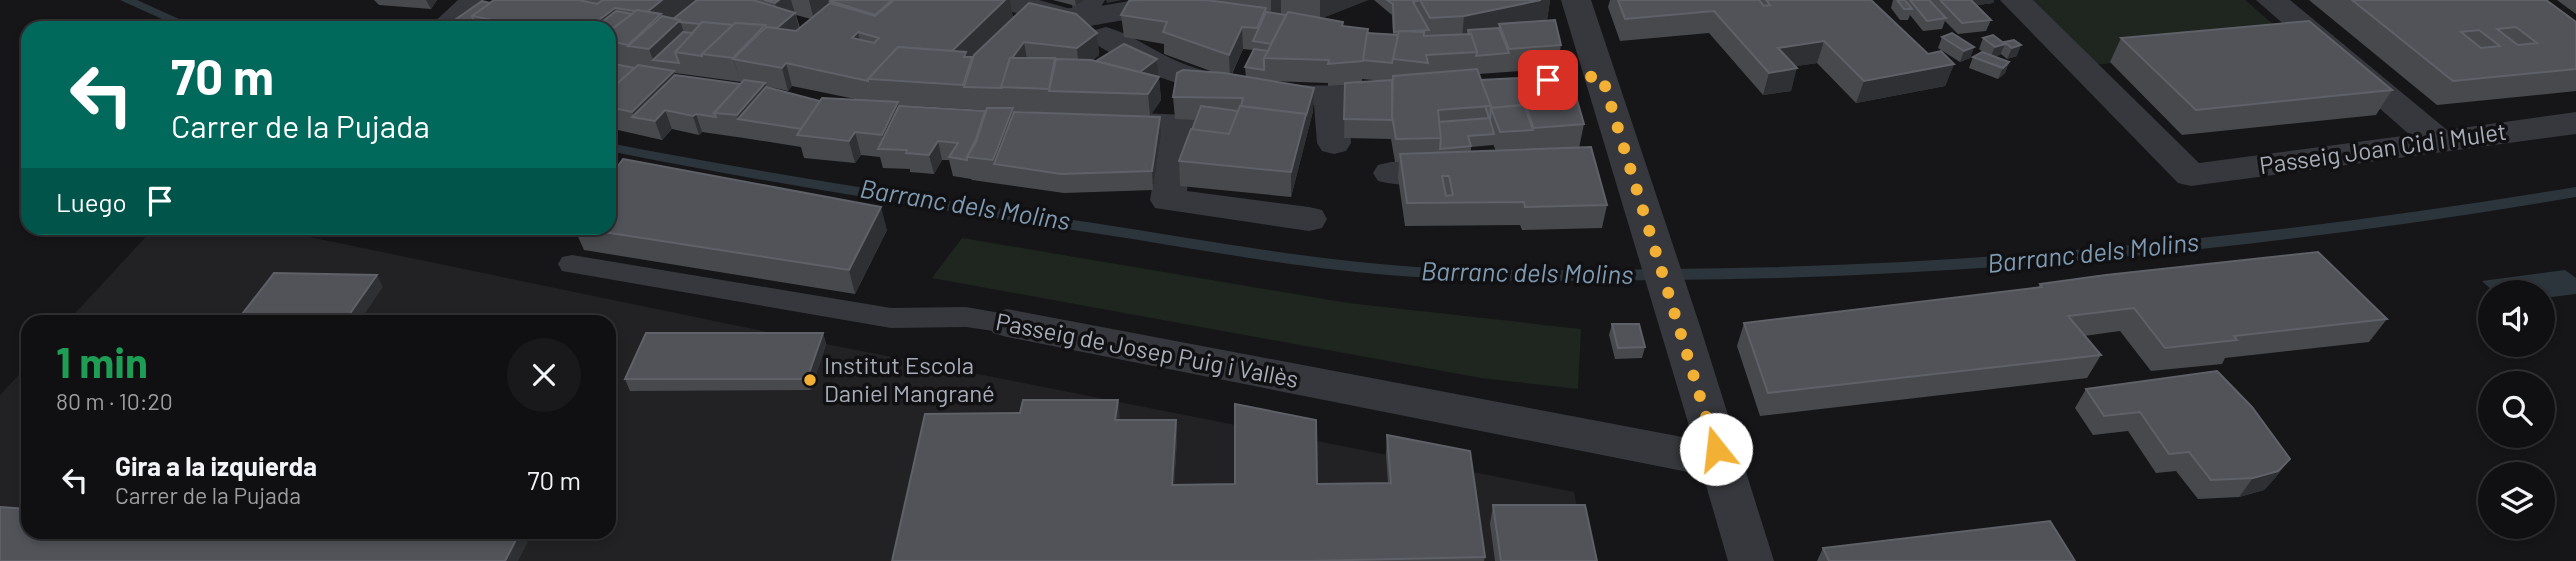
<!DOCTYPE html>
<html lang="es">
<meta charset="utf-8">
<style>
body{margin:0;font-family:Barlow,sans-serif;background:#19191b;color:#f1f3f6;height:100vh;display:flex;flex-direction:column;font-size:26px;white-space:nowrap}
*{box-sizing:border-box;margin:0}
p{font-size:23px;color:#9c9d9f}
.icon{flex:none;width:38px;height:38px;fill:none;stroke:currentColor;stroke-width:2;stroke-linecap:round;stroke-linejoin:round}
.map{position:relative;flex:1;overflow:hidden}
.side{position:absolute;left:21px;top:315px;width:595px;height:224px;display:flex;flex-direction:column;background:#101012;border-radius:21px;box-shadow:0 4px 10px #0003,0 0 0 2px #303032}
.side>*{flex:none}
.banner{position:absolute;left:21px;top:21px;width:595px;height:214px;border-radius:21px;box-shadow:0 4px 10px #0003,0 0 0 2px #303032;background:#00695c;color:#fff;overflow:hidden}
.fabs{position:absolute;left:2478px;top:280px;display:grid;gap:14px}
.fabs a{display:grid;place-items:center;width:77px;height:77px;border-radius:50%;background:#101012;box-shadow:0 4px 10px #0003,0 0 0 2px #303032;font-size:35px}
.pin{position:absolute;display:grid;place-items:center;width:60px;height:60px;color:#fff;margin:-30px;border-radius:14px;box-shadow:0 4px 10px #0006}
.me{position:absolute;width:77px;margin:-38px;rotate:344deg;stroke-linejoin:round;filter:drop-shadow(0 0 5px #0008)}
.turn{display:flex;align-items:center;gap:24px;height:147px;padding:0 35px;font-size:32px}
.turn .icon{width:91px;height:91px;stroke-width:2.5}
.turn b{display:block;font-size:49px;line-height:60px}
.then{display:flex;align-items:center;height:66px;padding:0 35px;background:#0003;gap:14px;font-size:26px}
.round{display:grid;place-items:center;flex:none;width:74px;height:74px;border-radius:37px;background:#19191b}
.head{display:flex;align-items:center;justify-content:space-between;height:119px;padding:0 35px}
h1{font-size:42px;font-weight:700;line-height:52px;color:#1e9e55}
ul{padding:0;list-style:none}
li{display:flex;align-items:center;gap:21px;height:91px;padding:0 35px}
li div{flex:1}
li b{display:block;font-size:26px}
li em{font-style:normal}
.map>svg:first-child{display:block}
.built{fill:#222225}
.green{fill:#1e261f}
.water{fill:#2c353c}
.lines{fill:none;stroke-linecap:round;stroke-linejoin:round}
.stream{fill:#2c353c;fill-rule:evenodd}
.service{fill:#37383d;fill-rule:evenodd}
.pedestrian{fill:#37383d;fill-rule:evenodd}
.minor{fill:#37383d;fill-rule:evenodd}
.wall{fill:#47494d;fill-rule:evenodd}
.shaded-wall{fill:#2f3033}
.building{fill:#525359;stroke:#5f6168;stroke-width:2;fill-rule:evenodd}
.route{stroke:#f2b134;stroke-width:12;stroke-dasharray:0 21.6}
.poi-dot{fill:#f2b134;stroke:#111113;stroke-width:2.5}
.labels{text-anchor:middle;stroke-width:7;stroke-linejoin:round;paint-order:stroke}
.street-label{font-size:24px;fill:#a8adb8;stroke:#111113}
.poi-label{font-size:24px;fill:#a8adb8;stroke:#111113;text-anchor:start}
.water-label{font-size:26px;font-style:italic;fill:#7f9bb3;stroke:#111113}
</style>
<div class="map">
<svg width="2576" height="561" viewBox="0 0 2576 561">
<rect width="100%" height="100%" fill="#161618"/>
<polygon class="built" points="154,228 266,228 826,344 1574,492 1588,561 0,561 0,395 28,365 28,532 609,532 609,322 67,322"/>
<g class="green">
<polygon points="2027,0 2245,0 2298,46 2091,65"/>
<polygon points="962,238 1348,303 1581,329 1578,389 1481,378 932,278"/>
</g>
<polygon class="water" points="2565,270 2576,278 2576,294 2543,298 2543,292 2494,292 2482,281"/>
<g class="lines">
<g class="stream">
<polygon points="120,0 137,0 199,28 182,28"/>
<path d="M609,143C772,175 936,199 1100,224C1205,240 1310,260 1416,267C1499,272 1582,270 1665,269C1971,267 2274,237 2576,187V197C2274,248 1971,278 1665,280C1582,281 1498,282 1416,277C1310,271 1205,250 1100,234C936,209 772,184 609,151Z"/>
</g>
<g class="service">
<polygon points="458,0 483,0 453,28 428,28"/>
<polygon points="572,255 891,308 966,307 1017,316 1021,323 1017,330 1007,333 966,327 891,328 562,271 558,264 562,257"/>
</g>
<polygon class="pedestrian" points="1075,0 1105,0 1102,5 1105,17 1100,24 1089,26 1078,24 1073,17 1072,5"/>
<g class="minor">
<polygon points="989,0 1039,0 1067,8 1089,8 1135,0 1205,0 1201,7 1190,9 1089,26 1066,26 993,7"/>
<polygon points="1561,0 1591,0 1700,326 1774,561 1728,561 1703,475 1007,337 993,333 987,323 993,313 1007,309 1693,439"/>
<polygon points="2000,0 2033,0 2199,163 2410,135 2256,0 2290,0 2447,130 2576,112 2576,134 2191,186 2178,183"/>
<path d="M1106,27C1133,34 1157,54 1184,64C1251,89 1326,87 1397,83L1409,86L1414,93L1409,100L1348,105L1351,143L1346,151L1334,154L1322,151L1317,143L1314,105C1246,102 1175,91 1116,56C1106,50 1096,46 1090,37L1095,30Z"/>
<polygon points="1110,112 1240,117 1252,121 1257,128 1252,135 1240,139 1193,137 1187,191 1309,207 1322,210 1327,219 1322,228 1309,231 1155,208 1150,200 1160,140 1158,135 1098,130 1093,123 1098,116"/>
<path d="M1452,159L1465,162L1470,170L1465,178C1439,185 1404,188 1378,181L1373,173L1378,165L1391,162Z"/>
</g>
</g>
<g class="wall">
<polygon points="374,0 437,0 431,9 379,5"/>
<path d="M494,0H1010L1013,18L1097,33L1099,55L1093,60L1096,61L1157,59L1161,100L1150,116L1161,136L1153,190L1064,193L972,180L971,179L953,176L949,160H942L934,174L910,172V169L883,168L880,157L861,155L855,163L804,158L801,147L744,138L702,132L699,135L672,129L662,140L609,128V28H455L452,22ZM796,15L811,19L800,28ZM675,73L742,82L741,84L675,75ZM766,86L788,91L792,86L855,99L820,101ZM899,105L986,110L985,111ZM1014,111L1051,113L1014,112Z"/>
<polygon points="1053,0 1085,0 1076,6"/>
<path d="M1138,0H1368L1322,18L1343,22V26L1367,33L1393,34L1392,15L1374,0H1550L1547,20L1561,45L1558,62L1584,124L1579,148L1607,205L1602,228L1522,230L1520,225L1405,226L1398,177L1399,162H1395L1391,139L1344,138L1345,85L1328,86V83L1268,81L1313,111L1291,197L1180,186L1179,161L1196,120L1175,119L1173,97L1216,73L1164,54V44L1124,37L1121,15ZM1243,49L1253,50L1245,67L1246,77L1232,74ZM1520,71L1519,78L1481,80L1479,74ZM1362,79L1385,81L1362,82ZM1493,144L1496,151L1471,152V147L1493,145Z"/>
<polygon points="1610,0 1871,0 1928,54 1954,64 1945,86 1856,103 1817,63 1796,66 1791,91 1763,95 1709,33 1620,41 1608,7"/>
<polygon points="1893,0 1905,0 1906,2 1907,0 1994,0 1993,3 1977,5 1991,20 1986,31 1958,34 1945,21 1942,29 1923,31 1910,15 1908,20 1900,20 1891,8"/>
<polygon points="2309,0 2546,0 2576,22 2576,91 2437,105"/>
<polygon points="2557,0 2576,0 2576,14"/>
<polygon points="1942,37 1974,47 1970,58 1960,62 1938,48"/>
<polygon points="1983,38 2003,43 2014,40 2017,56 2007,59 2001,54 1995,57 2009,62 2005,73 1998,79 1969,68 1973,57 1983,52 1979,49"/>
<polygon points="2121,38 2392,90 2376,115 2182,135 2110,62"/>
<polygon points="574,228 609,228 887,230 855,294 584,250"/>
<polygon points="2040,284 2387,319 2369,342 2225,358 2222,364 2151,371 2120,331 2084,336 2101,355 2087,378 1760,416 1737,346 1744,323 2038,288"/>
<polygon points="1612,324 1645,347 1642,358 1615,359 1609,335"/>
<polygon points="823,333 826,344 811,390 630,391 625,379"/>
<polygon points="2086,389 2290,459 2275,478 2264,490 2239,497 2198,499 2176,471 2156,473 2128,431 2093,435 2075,408"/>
<polygon points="1120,420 1176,420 1177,439 1174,485 1388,483 1386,454 1387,435 1485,557 1484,561 892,561"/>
<polygon points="1493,505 1597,561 1495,561 1490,524"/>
<polygon points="1823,548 2075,561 1817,561"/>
</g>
<g class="shaded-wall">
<polygon points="426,0 437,0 431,9"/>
<polygon points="662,0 699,0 680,20 687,43 675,52 653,60 649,49 629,47 628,45 609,28 588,28 615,8 623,28"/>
<polygon points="764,0 791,0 800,31 775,30 781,25 775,3"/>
<polygon points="809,0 838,0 830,1 831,6 814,20"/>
<polygon points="1005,0 1010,0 1013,18 964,87 951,52"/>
<polygon points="1075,0 1085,0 1076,6"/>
<polygon points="1106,0 1122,0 1107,3"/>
<polygon points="1271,0 1281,0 1281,16 1271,20"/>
<polygon points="1320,0 1368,0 1320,19"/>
<polygon points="1541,0 1550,0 1547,20 1499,24 1498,30 1468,30 1467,37 1462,38 1464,16"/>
<polygon points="1966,0 1994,0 1993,3 1964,7"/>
<polygon points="765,25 772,49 733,59 741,82 733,58"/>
<polygon points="1242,27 1243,49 1230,77 1229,55"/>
<polygon points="858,32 863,55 852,38"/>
<polygon points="1097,33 1099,55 1079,71 1077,48"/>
<polygon points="1824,41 1817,63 1772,70 1778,48"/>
<polygon points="1024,42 1028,65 1010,61"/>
<polygon points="2005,44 2000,55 1990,58 1995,47"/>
<polygon points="2021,45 2017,56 2007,59 2012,48"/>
<polygon points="1974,47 1970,58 1960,62 1964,51"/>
<polygon points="1157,59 1159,77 1137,74"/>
<polygon points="2009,62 2005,73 1998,79 2003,68"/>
<polygon points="786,63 792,86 788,91 782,68"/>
<polygon points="1954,64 1945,86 1856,103 1864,81"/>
<polygon points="1797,68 1791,91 1763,95 1769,73"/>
<polygon points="674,71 682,93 634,117 632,112"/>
<polygon points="1159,77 1161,100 1150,116 1148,94"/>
<polygon points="765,83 772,106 738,119 737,115"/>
<polygon points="1314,88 1313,111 1291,197 1291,172 1306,114"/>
<polygon points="898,102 904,125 886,149 882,135"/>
<polygon points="1013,108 1017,131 994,164 993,160"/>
<polygon points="665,110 672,129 662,140 655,121"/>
<polygon points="696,114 702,132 699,135 693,116"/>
<polygon points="1160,117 1161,136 1153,190 1152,171"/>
<polygon points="855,132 861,155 855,163 849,141"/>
<polygon points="938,141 942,160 934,174 929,155"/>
<polygon points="881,207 887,230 855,294 849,270"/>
<polygon points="377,275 383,287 359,322 344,322"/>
<polygon points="823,333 826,344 811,390 807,379"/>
<polygon points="1118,400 1120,419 1118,439 1115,420"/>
<polygon points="1176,420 1177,439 1173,504 1172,485"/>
<polygon points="2290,459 2275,478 2264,490 2239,497 2253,478"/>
<polygon points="520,532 528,542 518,561 505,561"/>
</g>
<g class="building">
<polygon points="494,0 579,0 597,4 603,0 662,0 647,12 637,10 635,11 615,8 588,28 532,28 472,16"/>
<polygon points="697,0 753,0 795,13 777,28 766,27 765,25 735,23 733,25 702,22 700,24 680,22 680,20 673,19"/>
<polygon points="764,0 779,0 775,3"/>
<polygon points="831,0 892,0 875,15 830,1"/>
<path d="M892,0H1005L952,51L898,47L868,79V81L786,63L782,68L733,59L766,27L796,31L830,3L875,16L893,1ZM858,32L879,38L874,43L852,38Z"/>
<polygon points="1138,0 1206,0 1266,8 1257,28 1242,27 1229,55 1163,32 1167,22 1121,15 1129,1"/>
<polygon points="1387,0 1420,0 1413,2 1429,30 1394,32 1393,4"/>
<polygon points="1420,0 1541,0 1464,16 1430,18"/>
<polygon points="1618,0 1759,0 1764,6 1770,5 1766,0 1871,0 1928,54 1941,51 1954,64 1864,81 1824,41 1778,48 1797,68 1769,73 1714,11 1625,19"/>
<polygon points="1897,0 1905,0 1912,9 1904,9"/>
<polygon points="1910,0 1929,0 1946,18 1927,21"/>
<polygon points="1940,0 1971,0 1991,20 1962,23"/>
<path d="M2352,0H2546L2576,22V69L2453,81ZM2516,27L2537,43L2518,45L2497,29ZM2479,30L2500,46L2481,48L2461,32Z"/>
<polygon points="482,1 490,3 472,16 477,27 452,22"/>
<polygon points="1029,3 1076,14 1097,33 1077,48 1024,42 1012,58 1010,58 1002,88 964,87 974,55"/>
<polygon points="637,10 661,14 628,45 609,41 609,31"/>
<polygon points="616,11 632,14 609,31 609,28 594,28"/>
<polygon points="1266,12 1286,15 1271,44 1253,41"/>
<polygon points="1288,12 1343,22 1342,26 1368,29 1363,61 1328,64 1329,60 1264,58"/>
<polygon points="662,16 680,20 649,49 628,46"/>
<polygon points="1555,20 1561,45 1509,49 1499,24"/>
<polygon points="2309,21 2392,90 2196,110 2121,38"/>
<polygon points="702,22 733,25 702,54 702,56 675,52"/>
<polygon points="735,23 765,25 733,58 702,54"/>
<polygon points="1499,28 1509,53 1476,56 1477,52 1471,34 1469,35 1468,30"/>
<polygon points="1399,31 1424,32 1424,36 1471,34 1477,52 1426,55 1428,63 1393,59"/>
<polygon points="683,32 693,33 675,52 679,63 653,60"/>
<polygon points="1367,33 1398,35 1392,63 1363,60"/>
<polygon points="1952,33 1974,47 1964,51 1942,37"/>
<polygon points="1993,35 2005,44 1995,47 1983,38"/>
<polygon points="2014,40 2021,45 2012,48 2004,42"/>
<polygon points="1124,44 1157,59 1140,72 1096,61"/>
<polygon points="898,47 966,52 964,57 972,57 963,85 868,79"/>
<polygon points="1254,49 1268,51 1264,58 1264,70 1245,67"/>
<polygon points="1982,52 2009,62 2003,68 1973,57"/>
<polygon points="1010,58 1055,58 1049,89 1001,87"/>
<polygon points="1056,59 1091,60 1159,77 1148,94 1049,91"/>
<polygon points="1566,62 1584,124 1534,128 1525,104 1529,103 1521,65"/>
<polygon points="609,63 635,68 609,91"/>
<polygon points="638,65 674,71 632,112 609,107 609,91"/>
<polygon points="1477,69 1491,106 1438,110 1441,138 1396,139 1392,116 1393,76"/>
<polygon points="1183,70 1224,73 1314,88 1306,116 1306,114 1241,106 1243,98 1173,97 1177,73"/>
<polygon points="675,75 741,84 714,113 716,117 696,114 693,116 665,110 655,121 632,117"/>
<polygon points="1519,78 1524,105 1491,108 1490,120 1494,134 1468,136 1471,146 1440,149 1441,138 1439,122 1489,118 1485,106 1491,106 1481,80"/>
<polygon points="744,80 765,83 737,115 714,113"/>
<polygon points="1392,80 1392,120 1344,119 1345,83"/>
<polygon points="766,87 820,101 801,129 738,119"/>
<polygon points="822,98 898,102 882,135 855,132 849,141 797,135"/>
<polygon points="1524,105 1533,130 1500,132 1491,108"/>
<polygon points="899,106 985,111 976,139 967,157 967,160 949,157 958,143 938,141 929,155 906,153 907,150 878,149"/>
<polygon points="1201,106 1238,111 1229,134 1192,130"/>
<polygon points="1240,106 1306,114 1291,172 1179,161 1191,129 1229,134"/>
<polygon points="987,108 1013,108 993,160 967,157 976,142"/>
<polygon points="1014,112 1160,117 1152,171 1061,174 994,164"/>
<path d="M1591,147L1607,205L1525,207L1524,202L1407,203L1400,154ZM1442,176H1449L1453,195L1446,196Z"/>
<polygon points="623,159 881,207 849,270 578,228 609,228 609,178"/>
<polygon points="2318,252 2387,319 2234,336 2237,340 2165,348 2134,308 2068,316 2101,355 1768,393 1744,323 2042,287 2040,284 2106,275"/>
<polygon points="274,273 377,275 344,322 236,322"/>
<polygon points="1612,324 1639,324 1645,347 1618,348"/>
<polygon points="646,333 823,333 807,379 625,379"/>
<polygon points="2217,371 2252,407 2290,459 2278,471 2253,478 2211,480 2189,452 2169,454 2140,412 2104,416 2086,389"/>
<polygon points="1023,400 1118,400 1115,420 1176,420 1172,485 1235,484 1235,404 1316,420 1317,484 1391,483 1387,435 1470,451 1485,557 1309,561 892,561 925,414 1020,413"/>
<polygon points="1493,505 1585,505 1597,561 1501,561"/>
<polygon points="0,507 28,509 28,532 520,532 505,561 0,561"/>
<polygon points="2050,521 2075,561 1829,561 1823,548"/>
</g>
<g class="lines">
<polyline class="route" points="1548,80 1602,76 1716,449"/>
</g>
<circle class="poi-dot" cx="810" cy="380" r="7"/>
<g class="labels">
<g class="street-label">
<text transform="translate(2383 149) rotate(-8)" y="8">Passeig Joan Cid i Mulet</text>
<text transform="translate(1147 351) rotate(11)" y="8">Passeig de Josep Puig i Vallès</text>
</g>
<g class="poi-label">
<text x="824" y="374">Institut Escola<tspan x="824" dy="28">Daniel Mangrané</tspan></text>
</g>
<g class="water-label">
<text transform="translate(965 205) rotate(9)" y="9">Barranc dels Molins</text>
<text transform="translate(2093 253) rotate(-6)" y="9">Barranc dels Molins</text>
<text transform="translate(1527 273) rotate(1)" y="9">Barranc dels Molins</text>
</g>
</g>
</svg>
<div class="fabs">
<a><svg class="icon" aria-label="sound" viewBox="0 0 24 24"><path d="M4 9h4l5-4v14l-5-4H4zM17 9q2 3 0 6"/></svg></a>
<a><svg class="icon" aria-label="search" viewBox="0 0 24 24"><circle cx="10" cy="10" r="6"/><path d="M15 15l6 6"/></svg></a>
<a><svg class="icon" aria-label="layers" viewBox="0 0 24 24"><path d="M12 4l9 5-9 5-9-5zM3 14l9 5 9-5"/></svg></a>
</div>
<div class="pin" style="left:1548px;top:80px;background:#d93025"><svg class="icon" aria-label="arrive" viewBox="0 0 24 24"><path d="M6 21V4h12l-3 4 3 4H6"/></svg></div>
<svg class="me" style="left:1716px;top:449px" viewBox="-20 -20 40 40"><circle r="19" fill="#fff"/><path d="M0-13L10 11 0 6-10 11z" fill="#f2b134"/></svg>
<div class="banner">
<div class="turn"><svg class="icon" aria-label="left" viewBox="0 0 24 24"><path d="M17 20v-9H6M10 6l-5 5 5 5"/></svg><div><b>70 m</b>Carrer de la Pujada</div></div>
<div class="then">Luego<svg class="icon" aria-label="arrive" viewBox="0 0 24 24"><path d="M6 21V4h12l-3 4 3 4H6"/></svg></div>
</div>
<section class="side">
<div class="head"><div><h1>1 min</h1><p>80 m · 10:20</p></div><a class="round"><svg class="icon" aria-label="close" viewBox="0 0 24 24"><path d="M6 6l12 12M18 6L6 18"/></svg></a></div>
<ul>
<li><svg class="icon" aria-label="left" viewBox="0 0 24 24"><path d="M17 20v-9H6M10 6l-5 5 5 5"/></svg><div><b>Gira a la izquierda</b><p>Carrer de la Pujada</p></div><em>70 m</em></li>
</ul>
</section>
</div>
